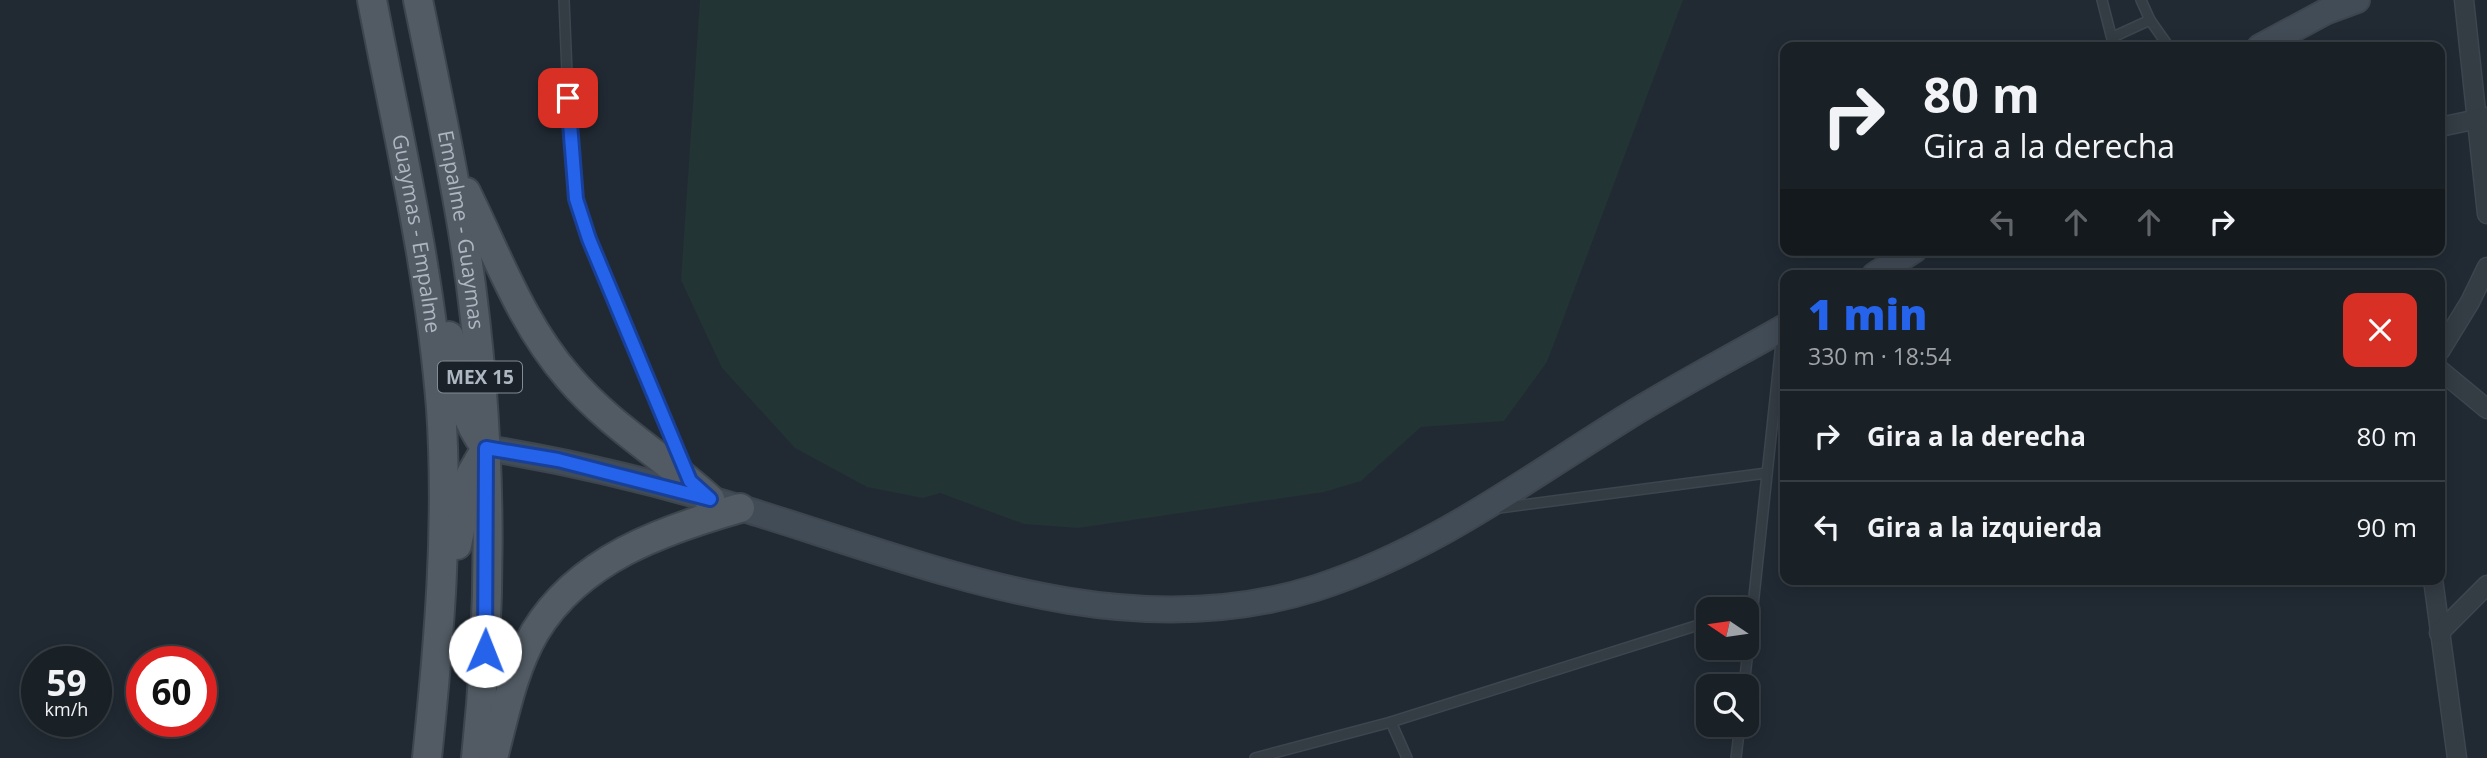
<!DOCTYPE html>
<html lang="es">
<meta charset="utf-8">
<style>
body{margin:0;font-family:"Open Sans",sans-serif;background:#262d32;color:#f1f3f6;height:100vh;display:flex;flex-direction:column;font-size:26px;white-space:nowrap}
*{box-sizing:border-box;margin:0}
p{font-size:23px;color:#9fa3a7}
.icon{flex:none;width:38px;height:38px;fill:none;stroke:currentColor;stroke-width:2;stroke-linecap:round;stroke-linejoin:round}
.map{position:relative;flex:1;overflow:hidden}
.drawer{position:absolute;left:1780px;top:270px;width:665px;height:315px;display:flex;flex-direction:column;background:#192026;border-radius:14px;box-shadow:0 4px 18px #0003,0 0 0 2px #373e43}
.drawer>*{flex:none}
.guide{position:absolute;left:1780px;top:42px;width:665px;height:214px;border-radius:14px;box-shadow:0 4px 18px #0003,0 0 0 2px #373e43;background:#192026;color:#f1f3f6;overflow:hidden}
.needle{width:46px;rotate:283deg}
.controls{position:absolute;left:1696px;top:597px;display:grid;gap:14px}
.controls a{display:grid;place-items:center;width:63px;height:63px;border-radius:14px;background:#192026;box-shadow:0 4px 18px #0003,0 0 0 2px #373e43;font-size:35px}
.speed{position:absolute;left:21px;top:646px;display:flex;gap:14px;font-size:35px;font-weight:700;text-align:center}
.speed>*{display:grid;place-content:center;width:91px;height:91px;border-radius:50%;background:#192026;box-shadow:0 4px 18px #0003,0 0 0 2px #373e43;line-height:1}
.speed small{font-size:18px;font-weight:400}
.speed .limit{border:10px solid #d22;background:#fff;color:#111}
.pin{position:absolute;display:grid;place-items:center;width:60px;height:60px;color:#fff;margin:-30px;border-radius:14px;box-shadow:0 4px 10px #0006}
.me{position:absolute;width:77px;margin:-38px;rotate:1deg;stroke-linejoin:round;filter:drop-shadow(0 0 5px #0008)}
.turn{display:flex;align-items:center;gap:24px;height:147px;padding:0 28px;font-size:32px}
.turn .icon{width:91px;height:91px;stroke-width:2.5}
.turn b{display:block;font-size:49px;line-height:60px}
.lanes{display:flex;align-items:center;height:66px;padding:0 28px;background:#0003;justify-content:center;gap:35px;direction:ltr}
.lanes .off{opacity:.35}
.round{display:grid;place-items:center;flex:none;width:74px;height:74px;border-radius:14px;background:#262d32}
.summary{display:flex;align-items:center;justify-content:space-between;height:119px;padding:0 28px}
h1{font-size:42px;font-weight:800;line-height:52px;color:#2563eb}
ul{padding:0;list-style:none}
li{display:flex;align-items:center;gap:21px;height:91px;padding:0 28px;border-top:2px solid #373e43}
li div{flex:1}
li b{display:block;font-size:26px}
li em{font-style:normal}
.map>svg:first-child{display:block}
.green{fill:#233435}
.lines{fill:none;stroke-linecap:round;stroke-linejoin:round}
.lane-casing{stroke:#3d454e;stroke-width:12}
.street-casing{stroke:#3d454e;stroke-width:21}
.secondary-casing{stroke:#3d454e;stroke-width:28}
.primary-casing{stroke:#3d454e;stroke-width:32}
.lane{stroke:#343c44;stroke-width:9}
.street{stroke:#343c44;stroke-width:18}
.secondary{stroke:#424c57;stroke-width:24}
.primary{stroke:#525b64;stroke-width:28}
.route-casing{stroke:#184099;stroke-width:18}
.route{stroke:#2563eb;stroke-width:12}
.labels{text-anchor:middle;stroke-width:7;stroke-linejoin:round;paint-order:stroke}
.shield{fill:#1a2129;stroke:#828a93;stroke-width:2}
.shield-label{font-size:19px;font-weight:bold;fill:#aeb7c1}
.street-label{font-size:21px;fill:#aeb7c1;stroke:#1a2129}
</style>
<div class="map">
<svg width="2487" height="758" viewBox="0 0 2487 758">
<rect width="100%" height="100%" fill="#212a33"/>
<polygon class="green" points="700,0 1683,0 1547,362 1504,421 1421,427 1361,481 1324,492 1078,528 1024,524 940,493 923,498 867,487 795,448 722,368 681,280"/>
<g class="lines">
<defs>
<g id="lane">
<polyline points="564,0 570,146 576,199 606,286 684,466"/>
<polyline points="2102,0 2114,47"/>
<polyline points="2141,0 2150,20 2169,47"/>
<polyline points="2113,37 2150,20"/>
<polyline points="1499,508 1767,473"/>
<polyline points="1746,609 1753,606 1782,334"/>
<polyline points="1744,686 1753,606"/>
<polyline points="1391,722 1407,758"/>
<polyline points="1255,758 1391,722 1708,622"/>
<polyline points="1736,758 1740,724"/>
</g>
<g id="street">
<polyline points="2464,0 2487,214"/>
<polyline points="2440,127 2487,117"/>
<polyline points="2440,351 2470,302 2487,267"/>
<polyline points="2440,370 2487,409"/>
<polyline points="2433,579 2457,758"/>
<polyline points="2439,633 2487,585"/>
</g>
<g id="secondary">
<polyline points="2260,47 2327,11 2357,0"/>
<polyline points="1875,275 1914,250"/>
<path d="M486,448C573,462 659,483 744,509C928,565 1122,650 1316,588C1433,550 1524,481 1627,417C1679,385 1732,357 1785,327"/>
</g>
<g id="primary">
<path id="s1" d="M372,0C398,135 430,270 441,408C449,525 439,642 427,758"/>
<path id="s2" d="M418,0C435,83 453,166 466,250C491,417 494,590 476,758"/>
<path d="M466,192C498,257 521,323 569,378C610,426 664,457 710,499"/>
<path d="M449,336C457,377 460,415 486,448L471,474L457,545"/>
<path d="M493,758C504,717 513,669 535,632C579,559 663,530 740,508"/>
</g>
</defs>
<use href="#lane" class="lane-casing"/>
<use href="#street" class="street-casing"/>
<use href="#secondary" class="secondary-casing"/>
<use href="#primary" class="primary-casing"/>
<use href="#lane" class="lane"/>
<use href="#street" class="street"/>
<use href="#secondary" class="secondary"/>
<use href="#primary" class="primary"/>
</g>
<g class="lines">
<defs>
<polyline id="route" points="485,651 486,448 558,460 710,499 690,481 589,239 576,199 568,98"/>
</defs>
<use href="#route" class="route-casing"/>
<use href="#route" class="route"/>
</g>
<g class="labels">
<rect class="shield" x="438" y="361.5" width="84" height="31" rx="5"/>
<g class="shield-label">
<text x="480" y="384">MEX 15</text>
</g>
<g class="street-label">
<text dy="7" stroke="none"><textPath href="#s2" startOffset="234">Empalme - Guaymas</textPath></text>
<text dy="7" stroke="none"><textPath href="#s1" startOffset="238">Guaymas - Empalme</textPath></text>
</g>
</g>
</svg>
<div class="controls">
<a><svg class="needle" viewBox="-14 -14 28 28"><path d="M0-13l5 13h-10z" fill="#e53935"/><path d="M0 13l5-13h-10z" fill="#9fa3a7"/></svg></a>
<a><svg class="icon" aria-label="search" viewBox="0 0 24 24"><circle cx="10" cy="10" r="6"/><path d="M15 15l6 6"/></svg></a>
</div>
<div class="speed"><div>59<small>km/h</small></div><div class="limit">60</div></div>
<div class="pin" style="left:568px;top:98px;background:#d93025"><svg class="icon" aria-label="arrive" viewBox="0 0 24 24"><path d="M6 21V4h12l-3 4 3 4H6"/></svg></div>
<svg class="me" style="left:485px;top:651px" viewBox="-20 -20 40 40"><circle r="19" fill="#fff"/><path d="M0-13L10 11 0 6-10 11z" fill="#2563eb"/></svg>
<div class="guide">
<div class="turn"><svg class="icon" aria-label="right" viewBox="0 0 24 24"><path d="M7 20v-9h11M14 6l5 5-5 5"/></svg><div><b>80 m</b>Gira a la derecha</div></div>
<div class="lanes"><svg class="icon off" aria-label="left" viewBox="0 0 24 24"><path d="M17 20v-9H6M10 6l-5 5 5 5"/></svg><svg class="icon off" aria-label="ahead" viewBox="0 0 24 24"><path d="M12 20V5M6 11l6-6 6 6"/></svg><svg class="icon off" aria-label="ahead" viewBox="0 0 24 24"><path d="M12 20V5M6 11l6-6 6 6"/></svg><svg class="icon" aria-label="right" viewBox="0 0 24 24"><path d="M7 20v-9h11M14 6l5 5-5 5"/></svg></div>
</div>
<section class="drawer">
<div class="summary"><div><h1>1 min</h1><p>330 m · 18:54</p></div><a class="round" style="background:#d93025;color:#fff"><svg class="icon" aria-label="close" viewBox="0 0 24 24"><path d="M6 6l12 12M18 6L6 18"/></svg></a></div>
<ul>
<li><svg class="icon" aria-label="right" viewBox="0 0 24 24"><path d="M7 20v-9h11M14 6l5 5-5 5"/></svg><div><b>Gira a la derecha</b></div><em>80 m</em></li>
<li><svg class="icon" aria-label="left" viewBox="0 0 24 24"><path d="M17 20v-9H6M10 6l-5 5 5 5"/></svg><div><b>Gira a la izquierda</b></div><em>90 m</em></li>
</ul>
</section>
</div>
